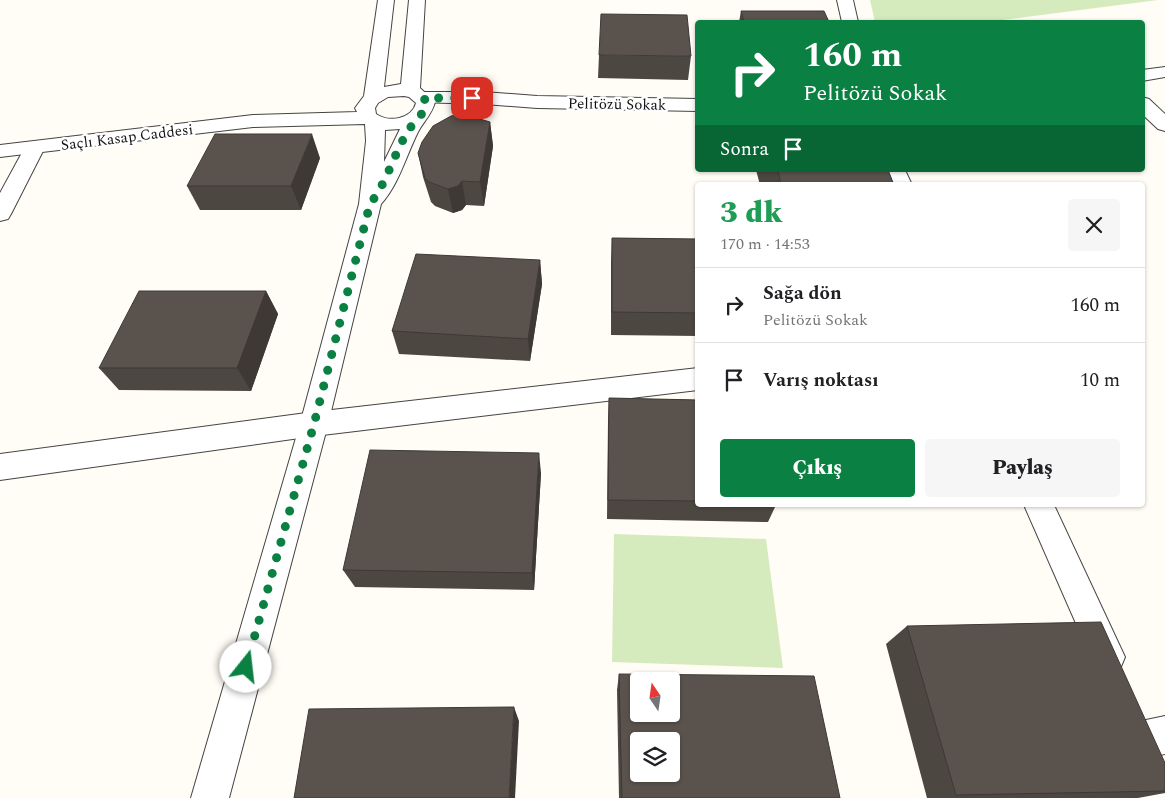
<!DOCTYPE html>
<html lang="tr">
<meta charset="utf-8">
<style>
body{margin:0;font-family:Spectral,serif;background:#f6f6f6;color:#202124;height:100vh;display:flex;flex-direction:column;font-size:19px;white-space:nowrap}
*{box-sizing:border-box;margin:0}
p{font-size:16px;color:#757577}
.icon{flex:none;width:28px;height:28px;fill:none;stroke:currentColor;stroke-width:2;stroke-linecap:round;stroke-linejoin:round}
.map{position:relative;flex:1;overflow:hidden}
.panel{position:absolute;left:695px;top:182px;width:450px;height:325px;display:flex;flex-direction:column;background:#fff;border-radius:5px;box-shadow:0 1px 4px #0004}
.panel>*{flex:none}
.guide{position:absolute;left:695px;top:20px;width:450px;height:152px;border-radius:5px;box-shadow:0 1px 4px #0004;background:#0b8043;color:#fff;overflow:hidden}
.needle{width:32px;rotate:347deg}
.controls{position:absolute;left:630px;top:672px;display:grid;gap:10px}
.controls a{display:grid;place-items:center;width:50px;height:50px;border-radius:5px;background:#fff;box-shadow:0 1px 4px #0004;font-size:25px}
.pin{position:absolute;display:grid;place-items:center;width:42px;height:42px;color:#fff;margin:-21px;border-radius:10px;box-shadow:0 2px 8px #0006}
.me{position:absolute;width:55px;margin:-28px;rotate:16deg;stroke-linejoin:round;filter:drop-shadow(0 0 4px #0008)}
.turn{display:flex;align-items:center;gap:18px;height:105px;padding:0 25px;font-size:22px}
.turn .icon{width:65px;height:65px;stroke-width:2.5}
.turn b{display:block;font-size:35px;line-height:42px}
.then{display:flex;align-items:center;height:48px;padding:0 25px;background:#0003;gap:10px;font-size:19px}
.round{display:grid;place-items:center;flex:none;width:52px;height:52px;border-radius:5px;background:#f6f6f6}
.headline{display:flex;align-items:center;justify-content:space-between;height:85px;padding:0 25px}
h1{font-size:30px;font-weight:800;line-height:38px;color:#1e9e55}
.button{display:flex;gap:10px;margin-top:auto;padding:10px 25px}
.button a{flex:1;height:58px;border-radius:5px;background:#0b8043;color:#fff;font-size:20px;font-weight:800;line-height:58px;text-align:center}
.button a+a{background:#f6f6f6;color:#202124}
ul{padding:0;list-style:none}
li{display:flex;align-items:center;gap:15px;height:75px;padding:0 25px;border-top:1px solid #e0e0e0}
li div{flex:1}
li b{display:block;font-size:19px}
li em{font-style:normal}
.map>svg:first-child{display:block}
.green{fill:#d5ebbd}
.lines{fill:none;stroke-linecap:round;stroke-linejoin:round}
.minor-casing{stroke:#444;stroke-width:2}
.tertiary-casing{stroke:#444;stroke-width:2}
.minor{fill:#fff;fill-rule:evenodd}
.tertiary{fill:#fff;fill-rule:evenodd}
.wall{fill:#4d4742}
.shaded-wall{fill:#3f3936}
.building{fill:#5a524d;stroke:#3f3936;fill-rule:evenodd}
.route{stroke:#0b8043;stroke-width:9;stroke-dasharray:0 16.2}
.labels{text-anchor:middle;stroke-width:5;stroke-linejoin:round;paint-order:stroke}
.far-street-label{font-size:15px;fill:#111;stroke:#fff}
</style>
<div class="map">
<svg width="1165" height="798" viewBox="0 0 1165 798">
<rect width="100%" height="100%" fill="#fffdf5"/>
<g class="green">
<polygon points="870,0 1158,0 986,22 875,22"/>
<polygon points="614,534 766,539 783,668 612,662"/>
</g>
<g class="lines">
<defs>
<g id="minor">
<polygon points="837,0 853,0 858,22 842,22"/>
<polygon points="1165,67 1165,77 1142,81 1142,70"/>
<polygon points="423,92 484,92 537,96 698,99 698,111 537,108 484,104 416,102 414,98 416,94"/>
<polygon points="1142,97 1149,99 1165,114 1165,131 1158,129 1142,114"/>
<polygon points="34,143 41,145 44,149 11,214 8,219 0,221 0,193 24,149 27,145"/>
<polygon points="885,170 905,170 912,185 890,185"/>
<polygon points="698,368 698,390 314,436 0,480 0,454 314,412"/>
<polygon points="1024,505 1054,505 1125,657 1120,669 1108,674 1096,669"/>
<polygon points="1165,716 1165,754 1146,758 1133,752 1127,739 1133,726 1146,720"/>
</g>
<path id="tertiary" d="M378,0H394L384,87L401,84L409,0H425L420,88L435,102C432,114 424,121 418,132C406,156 399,184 381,204L328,424L229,798H191L300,424L359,204L366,141L365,124L253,127L0,157V145L253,115L357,112L355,108L364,96ZM404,96L409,97L416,103C412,119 389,123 376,114L375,108L378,103L388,97ZM400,129L384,162L385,130Z"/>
</defs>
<use href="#minor" class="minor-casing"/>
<use href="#tertiary" class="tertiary-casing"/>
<use href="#minor" class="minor"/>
<use href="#tertiary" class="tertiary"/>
</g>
<g class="wall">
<polygon points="741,11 829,22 739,22"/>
<polygon points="599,55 691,56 688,80 598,78"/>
<polygon points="490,122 493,146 484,206 466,205 462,210 453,213 435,206 431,202 423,177 418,153"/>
<polygon points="320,158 301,210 200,210 187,186"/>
<polygon points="756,170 888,170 894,185 760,185"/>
<polygon points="612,238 698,239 698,336 611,335 611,262"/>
<polygon points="540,260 542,284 530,361 399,354 392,331"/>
<polygon points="266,291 278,314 251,391 119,390 99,368"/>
<polygon points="609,398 698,400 698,505 776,505 768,522 607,519 608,420"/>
<polygon points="541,473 534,590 355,587 343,570"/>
<polygon points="907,626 1165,763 1165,793 1138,798 927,798 886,644"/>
<polygon points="619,674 840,798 619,798 617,690"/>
</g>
<g class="shaded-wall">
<polygon points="490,122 493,146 484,206 480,182"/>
<polygon points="312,134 320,158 301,210 291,186"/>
<polygon points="462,181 466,205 462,210 453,213 448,189"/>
<polygon points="540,260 542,284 530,361 528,339"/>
<polygon points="266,291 278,314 251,391 237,368"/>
<polygon points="539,453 541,473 534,590 532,573"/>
<polygon points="514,707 519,721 515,798 509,798"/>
</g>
<g class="building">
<polygon points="741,11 824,11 829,22 744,22"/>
<polygon points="601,14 687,15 691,56 599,55"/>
<polygon points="463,114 490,122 480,182 462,181 458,186 448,189 429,182 425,178 418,153 422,142 433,126 451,116"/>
<polygon points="215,134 312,134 291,186 187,186"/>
<polygon points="778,170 888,170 894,185 781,185"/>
<polygon points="612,238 698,239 698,313 612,312"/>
<polygon points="416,254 540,260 528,339 392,331"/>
<polygon points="139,291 266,291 237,368 99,368"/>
<polygon points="609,398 698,400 698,501 608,500"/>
<polygon points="370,450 539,453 532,573 343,570"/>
<polygon points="1101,622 1165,763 1165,791 956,795 907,626"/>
<path d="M619,674L814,676L840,798H622ZM639,681H671V714H639ZM639,741H671V774H639Z"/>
<polygon points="514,707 509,798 294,798 309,709"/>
</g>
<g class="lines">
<path class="route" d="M246,667L314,424L370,204C388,181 394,152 410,128C416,120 426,112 426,102L424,98H472"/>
</g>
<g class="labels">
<g class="far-street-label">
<text transform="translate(617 104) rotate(1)" y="5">Pelitözü Sokak</text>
<text transform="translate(127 137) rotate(-7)" y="5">Saçlı Kasap Caddesi</text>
</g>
</g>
</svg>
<div class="controls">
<a><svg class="needle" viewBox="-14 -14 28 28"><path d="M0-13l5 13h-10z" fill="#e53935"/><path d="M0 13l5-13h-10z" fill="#757577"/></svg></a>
<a><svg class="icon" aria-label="layers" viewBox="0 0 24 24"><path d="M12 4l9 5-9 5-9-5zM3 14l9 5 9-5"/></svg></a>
</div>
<div class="pin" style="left:472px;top:98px;background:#d93025"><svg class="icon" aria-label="arrive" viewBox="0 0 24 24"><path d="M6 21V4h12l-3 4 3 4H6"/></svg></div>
<svg class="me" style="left:246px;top:667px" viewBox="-20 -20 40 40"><circle r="19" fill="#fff"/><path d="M0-13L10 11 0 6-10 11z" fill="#0b8043"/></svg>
<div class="guide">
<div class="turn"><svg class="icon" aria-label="right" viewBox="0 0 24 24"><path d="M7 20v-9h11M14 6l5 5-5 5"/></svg><div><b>160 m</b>Pelitözü Sokak</div></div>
<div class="then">Sonra<svg class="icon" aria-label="arrive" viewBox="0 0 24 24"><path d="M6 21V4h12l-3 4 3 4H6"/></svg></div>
</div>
<section class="panel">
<div class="headline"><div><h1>3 dk</h1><p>170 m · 14:53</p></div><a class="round"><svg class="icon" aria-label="close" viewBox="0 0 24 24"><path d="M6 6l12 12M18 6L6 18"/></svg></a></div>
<ul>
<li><svg class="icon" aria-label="right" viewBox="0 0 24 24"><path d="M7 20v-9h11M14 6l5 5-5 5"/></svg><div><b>Sağa dön</b><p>Pelitözü Sokak</p></div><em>160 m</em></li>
<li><svg class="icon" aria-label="arrive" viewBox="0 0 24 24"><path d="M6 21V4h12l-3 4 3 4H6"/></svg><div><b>Varış noktası</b></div><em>10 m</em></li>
</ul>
<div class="button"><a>Çıkış</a><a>Paylaş</a></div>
</section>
</div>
